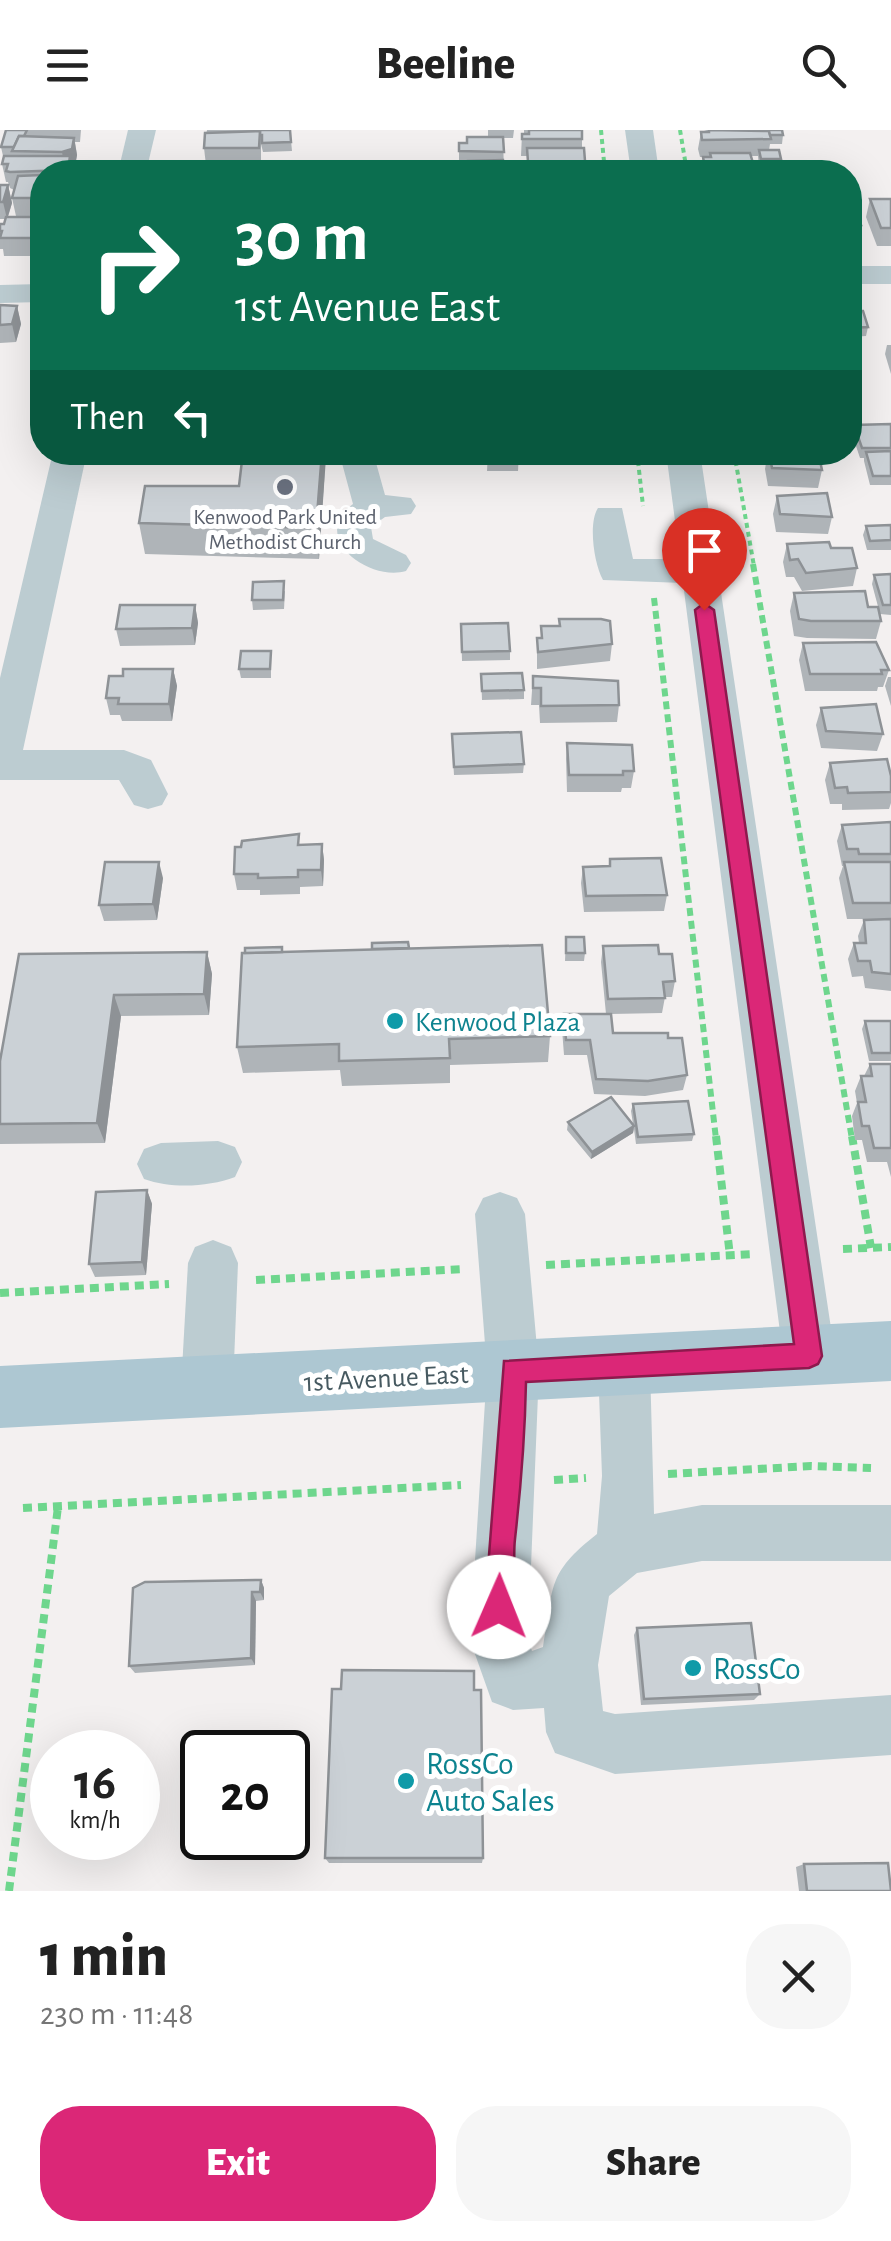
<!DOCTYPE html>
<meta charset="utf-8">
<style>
body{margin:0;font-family:"Alegreya Sans",sans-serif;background:#f6f6f6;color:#222;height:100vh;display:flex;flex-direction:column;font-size:38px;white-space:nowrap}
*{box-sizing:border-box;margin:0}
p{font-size:32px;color:#767676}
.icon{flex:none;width:55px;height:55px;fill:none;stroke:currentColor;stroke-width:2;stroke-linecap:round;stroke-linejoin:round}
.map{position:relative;height:1761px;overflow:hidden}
.details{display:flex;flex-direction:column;background:#fff;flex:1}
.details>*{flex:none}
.banner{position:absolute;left:30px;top:30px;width:832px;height:305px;border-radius:40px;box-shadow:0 10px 40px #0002;background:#0b6e4f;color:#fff;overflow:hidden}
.speed{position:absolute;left:30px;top:1600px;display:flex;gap:20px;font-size:50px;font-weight:700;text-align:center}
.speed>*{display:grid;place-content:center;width:130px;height:130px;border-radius:50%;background:#fff;box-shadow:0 10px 40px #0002;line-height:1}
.speed small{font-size:25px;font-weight:400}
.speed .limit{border:5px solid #111;border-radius:15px;background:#fff;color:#111}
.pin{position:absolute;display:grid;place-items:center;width:85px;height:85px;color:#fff;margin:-102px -42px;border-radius:50% 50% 50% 0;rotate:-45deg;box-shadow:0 0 10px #0007}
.pin .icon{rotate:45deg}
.me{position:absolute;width:110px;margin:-55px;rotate:1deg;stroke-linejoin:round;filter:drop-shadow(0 0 8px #0008)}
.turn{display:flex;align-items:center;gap:35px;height:210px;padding:0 40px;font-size:45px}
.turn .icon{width:130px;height:130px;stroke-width:2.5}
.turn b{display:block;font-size:70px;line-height:85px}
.then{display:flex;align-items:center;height:95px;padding:0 40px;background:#0003;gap:20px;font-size:38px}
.round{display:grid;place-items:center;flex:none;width:105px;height:105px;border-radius:40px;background:#f6f6f6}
.overview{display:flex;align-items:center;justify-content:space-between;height:170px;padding:0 40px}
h1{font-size:60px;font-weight:800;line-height:75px}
.action{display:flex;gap:20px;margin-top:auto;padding:20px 40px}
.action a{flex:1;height:115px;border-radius:40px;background:#db2777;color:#fff;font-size:40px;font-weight:800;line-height:115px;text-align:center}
.action a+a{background:#f6f6f6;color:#222}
header{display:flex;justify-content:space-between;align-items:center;height:130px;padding:0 40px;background:#fff;font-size:45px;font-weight:800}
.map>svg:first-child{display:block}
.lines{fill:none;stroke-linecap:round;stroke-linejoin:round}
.path-far2{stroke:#6ed68d;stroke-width:4;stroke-dasharray:5 4;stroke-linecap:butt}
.path-far1{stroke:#6ed68d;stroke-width:6;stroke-dasharray:8 5;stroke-linecap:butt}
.path{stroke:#6ed68d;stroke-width:8;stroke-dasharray:9 6;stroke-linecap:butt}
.minor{fill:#bcccd1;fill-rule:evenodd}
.major{fill:#adc7d2;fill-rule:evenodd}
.wall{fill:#afb4b8}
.shaded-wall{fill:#8e9296}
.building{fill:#cbd1d6;stroke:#8e9296;stroke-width:2.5}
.route{fill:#db2777;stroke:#8e194d;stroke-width:2.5}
.worship-dot{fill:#6b7280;stroke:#fff;stroke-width:4}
.culture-dot{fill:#0f9aa8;stroke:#fff;stroke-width:4}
.labels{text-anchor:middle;stroke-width:10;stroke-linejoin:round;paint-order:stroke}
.far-worship-label{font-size:22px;fill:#5b616d;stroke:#fff}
.culture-label{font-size:28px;fill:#0d838f;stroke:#fff;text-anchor:start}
.street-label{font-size:28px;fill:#465960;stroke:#fff}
.near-culture-label{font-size:32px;fill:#0d838f;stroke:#fff;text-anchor:start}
</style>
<header><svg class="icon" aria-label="menu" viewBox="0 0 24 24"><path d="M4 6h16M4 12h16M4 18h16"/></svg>Beeline<svg class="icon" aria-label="search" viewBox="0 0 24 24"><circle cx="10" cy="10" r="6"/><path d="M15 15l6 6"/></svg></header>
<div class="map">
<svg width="891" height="1761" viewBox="0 0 891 1761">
<rect width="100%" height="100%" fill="#f3f0f0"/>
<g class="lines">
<g class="path-far2">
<polyline points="601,0 605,42"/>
<polyline points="680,0 687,42"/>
<polyline points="637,322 643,376"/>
<polyline points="734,322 754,436"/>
</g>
<g class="path-far1">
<polyline points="753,434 852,1009"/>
<polyline points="654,468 716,1009"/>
</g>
<g class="path">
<polyline points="716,1006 730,1126"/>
<polyline points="852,1006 871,1118"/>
<polyline points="843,1119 891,1117"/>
<polyline points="546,1135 753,1124"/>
<polyline points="256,1150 463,1139"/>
<polyline points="0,1163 169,1154"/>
<polyline points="668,1344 811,1336 871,1338"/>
<polyline points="554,1350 586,1348"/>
<polyline points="23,1378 461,1355"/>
<polyline points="9,1761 58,1377"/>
</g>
<g class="minor">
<polygon points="128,0 156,0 146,42 118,42"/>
<polygon points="625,0 653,0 659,42 631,42"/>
<rect x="850" y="136" width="41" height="18"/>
<polygon points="42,154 42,172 0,173 0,155"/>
<polygon points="53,322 87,322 23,620 124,620 151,630 168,664 162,675 148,679 134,675 119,650 0,650 0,548"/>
<path d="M339,322H373L385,365L411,368L416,376L411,384L385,387L371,397L373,409L406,425L411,433L406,441C369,452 308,407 353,374Z"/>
<path d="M666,322H700L835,1225L827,1243L809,1250L791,1243L783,1225L683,453L603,450C594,434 588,393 598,378H622L633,429H680Z"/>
<path d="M218,1011L235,1017L242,1032L235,1047C208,1057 172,1059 144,1049L137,1034L144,1019L161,1013Z"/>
<path d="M500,1062L517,1068L525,1084L539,1240L528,1510L532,1521L543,1517C554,1456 546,1444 597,1404L602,1346L598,1235L606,1217L624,1210L642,1217L650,1235L654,1384L702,1375H891V1431H702L637,1443L609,1466L598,1535L603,1581L615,1584L891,1565V1625L615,1644L555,1623L546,1602L544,1578L513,1580L492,1572L470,1510L487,1240L475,1084L483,1068Z"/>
<polygon points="213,1110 231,1117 238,1133 233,1257 226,1275 207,1282 188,1275 181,1257 188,1133 195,1117"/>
</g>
<polygon class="major" points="891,1191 891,1251 0,1298 0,1236"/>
</g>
<g class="wall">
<polygon points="6,0 81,0 80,12 75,12 77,25 75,36 73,37 74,42 42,42 42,86 16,86 12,68 14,60 10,58 8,52 6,52 2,34 4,26 3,26 1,17"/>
<polygon points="207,0 290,0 292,21 263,22 261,14 261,36 206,35 204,18"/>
<polygon points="488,0 514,0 513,8 503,8 504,42 474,31 459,30 459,13 467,13 488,7"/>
<polygon points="524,0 582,0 582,18 585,31 585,42 527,42 527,26 521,26 522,4 524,4"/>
<polygon points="701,0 782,0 783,5 782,14 770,14 769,20 781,29 779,38 759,38 758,26 751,26 754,42 701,42 703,27 709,27 700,27 698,19 701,2 707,0"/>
<polygon points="0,55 8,55 12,73 8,87 40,87 42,109 39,126 4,126 3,119 0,119 0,94 4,94 6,89 0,89"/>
<polygon points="870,69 891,69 891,116 877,116 866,87"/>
<polygon points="850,74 861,95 857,112 850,112"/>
<polygon points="0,175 17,176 21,194 16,212 0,213"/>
<polygon points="850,181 868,197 866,206 850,207"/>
<polygon points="887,215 891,215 891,244 885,224"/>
<polygon points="891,294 891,355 870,355 864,331 864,328 860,328 852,304 854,295"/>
<polygon points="243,322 326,322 319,429 145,424 139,393 239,356"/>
<polygon points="488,322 519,322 518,341 487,341"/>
<polygon points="768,322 822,340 818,358 768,356 765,339"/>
<polygon points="777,366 832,387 828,404 776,402 773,384"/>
<polygon points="891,395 891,420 867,420 863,405 866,396"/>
<polygon points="787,414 857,438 853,456 802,461 794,447 786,447 783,432"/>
<polygon points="891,444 891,485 880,484 872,454 874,445"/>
<polygon points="285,461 284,479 253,480 252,470"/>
<polygon points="794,463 868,477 881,491 876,509 807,508 794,506 790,481"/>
<polygon points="195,475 198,493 195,515 120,516 116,499"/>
<polygon points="559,489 612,514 610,531 537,539 537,508 541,508 541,496 559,496"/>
<polygon points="461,494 510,521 510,530 462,531"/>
<polygon points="803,513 889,540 883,557 878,557 877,561 805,561 799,530"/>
<polygon points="271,521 271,548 241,548 239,539"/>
<polygon points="173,539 177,556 172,591 122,591 120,585 110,585 106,568 123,546"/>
<polygon points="481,544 524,560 524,569 482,570"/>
<polygon points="533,546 619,575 617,592 540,593 539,575 531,575"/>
<polygon points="888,547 891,547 891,576 885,556"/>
<polygon points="821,578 883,604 877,621 821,618 816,595"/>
<polygon points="452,613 524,634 523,643 454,645"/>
<polygon points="567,613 634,641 631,658 622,658 621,662 567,662 566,629"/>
<polygon points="830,633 891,646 891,673 889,679 842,680 842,674 830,674 825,650"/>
<polygon points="891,692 891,789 847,789 839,748 843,736 842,736 837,711 842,695"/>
<polygon points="322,714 324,730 323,756 300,757 300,764 260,765 260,760 237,760 234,744 301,715"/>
<polygon points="610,729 667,765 664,781 584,782 581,753 583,737 609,736"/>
<polygon points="163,748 157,790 104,791 99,775"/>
<polygon points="891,789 891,861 865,858 863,846 852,847 848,829 854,813 859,813 858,806 864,790"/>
<polygon points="566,807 585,823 584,831 565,831"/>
<polygon points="603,816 659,824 675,851 672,867 665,867 662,883 611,884 613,903 668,908 687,945 683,960 645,966 594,964 587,925 564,925 562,899 564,884 606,884 601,832"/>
<polygon points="409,818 550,906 548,932 450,935 450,953 342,956 340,940 243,943 237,917 282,822"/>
<polygon points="207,822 212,844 209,885 121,886 105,1013 0,1014 0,931 19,824"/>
<polygon points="865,891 891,891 891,931 869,931 862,899"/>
<polygon points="870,934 891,934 891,1047 887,1032 867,1032 862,1010 855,1010 852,986 857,973 855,961 861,946 864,946"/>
<polygon points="633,974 694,1004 692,1011 636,1014 634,999 633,1003 591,1029 567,1000 568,992 633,994 631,981"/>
<polygon points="147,1060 152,1074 146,1145 95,1147 89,1134"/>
<polygon points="261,1450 264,1458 264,1470 256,1471 255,1535 135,1543 129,1536"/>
<polygon points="637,1498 760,1564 754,1570 641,1575 634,1505"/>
<polygon points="341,1559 474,1560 483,1728 482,1733 329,1733 325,1728"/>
<polygon points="804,1734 891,1761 799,1761 796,1737"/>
</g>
<g class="shaded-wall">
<polygon points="74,8 77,25 75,36 73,37 74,42 68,42 68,39 65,40 62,22"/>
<polygon points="8,55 12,73 7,89 3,72"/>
<polygon points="40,87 42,109 39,126 35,108"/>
<polygon points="17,176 21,194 16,212 12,194"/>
<polygon points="322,322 326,322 326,327 319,429 316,398"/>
<polygon points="195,475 198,493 195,515 192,498"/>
<polygon points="173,539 177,556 172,591 169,574"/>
<polygon points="322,714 324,730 323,756 321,740"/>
<polygon points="159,732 163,748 157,790 153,774"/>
<polygon points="207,822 212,844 209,885 204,864"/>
<polygon points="114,865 121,886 105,1013 97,993"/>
<polygon points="634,996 633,1003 591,1029 592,1022"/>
<polygon points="147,1060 152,1074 146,1145 142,1132"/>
<polygon points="261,1450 264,1458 264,1470 260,1462"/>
<polygon points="252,1462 256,1471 255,1535 251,1528"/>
</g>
<g class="building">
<polygon points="6,0 27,0 24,6 19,6 14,17 1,17"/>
<polygon points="258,0 290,0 291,12 262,13 262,5 260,5 260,1"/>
<polygon points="529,0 582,0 582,9 522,9 522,4 529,4"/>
<polygon points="709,0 769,1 771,9 702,10 701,2 709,2"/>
<polygon points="761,0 782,0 783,5 770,5 769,1"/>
<polygon points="260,1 259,18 204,18 205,3"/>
<polygon points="19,6 74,8 72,19 62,22 12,21"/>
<polygon points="467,7 503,7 504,22 459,21 459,13 467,13"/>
<polygon points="527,18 584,18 585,31 528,32"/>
<polygon points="759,20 779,20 781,29 761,29"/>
<polygon points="710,23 750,23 755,40 705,38 703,27 711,27"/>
<polygon points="4,26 70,26 68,40 10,42 6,41 8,34 2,34"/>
<polygon points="503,30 504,42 469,42 468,31"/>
<polygon points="412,38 412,42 389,42 390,39"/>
<polygon points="42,45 42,68 12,68 18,46"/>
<polygon points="0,55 8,55 3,72 0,72"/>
<polygon points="870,69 891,69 891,98 881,98"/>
<polygon points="850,74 853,74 861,95 850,95"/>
<polygon points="6,87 40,87 35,108 0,108 2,101 0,101 0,94 4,94"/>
<polygon points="0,175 17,176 12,194 0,195"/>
<polygon points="850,181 863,181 868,197 850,198"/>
<polygon points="891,294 891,318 862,318 854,295"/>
<polygon points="891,321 891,346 873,346 866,322"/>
<polygon points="243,322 322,322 316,398 139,393 145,356 239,356"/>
<polygon points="488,322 519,322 519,332 487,332"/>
<polygon points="769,322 818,322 822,340 772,338"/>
<polygon points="827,363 832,387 780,384 777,366"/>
<polygon points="891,395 891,410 870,411 866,396"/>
<polygon points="829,412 831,418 852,418 857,438 806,443 798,429 790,430 787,414"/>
<polygon points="891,444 891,475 883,475 874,445"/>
<polygon points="284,451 283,470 252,470 253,452"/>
<polygon points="865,461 868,477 878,477 881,491 811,491 799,489 794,463"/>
<polygon points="120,475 195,475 192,498 116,499"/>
<polygon points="559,489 601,489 610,491 612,514 538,522 537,508 542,508 541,496 560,496"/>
<polygon points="508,493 510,521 462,522 461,494"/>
<polygon points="876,512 889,540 881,540 882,544 810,544 803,513"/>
<polygon points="241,521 271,521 270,539 239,539"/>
<polygon points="123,539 173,539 169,574 118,574 119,568 106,568 109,546 123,546"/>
<polygon points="522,543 524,560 482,561 481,544"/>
<polygon points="533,546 618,551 619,575 541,576 541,558 533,558"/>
<polygon points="876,574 883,604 826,601 821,578"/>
<polygon points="521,602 524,634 454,637 452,604"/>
<polygon points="567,613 632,615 634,641 623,641 623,645 569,645"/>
<polygon points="887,629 891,646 891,662 848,663 847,657 835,658 830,633"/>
<polygon points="891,692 891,724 859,724 858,719 847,719 842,695"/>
<polygon points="299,704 298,715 322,714 321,740 298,740 298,747 258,748 258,744 234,744 235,717 241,717 242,711"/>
<polygon points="661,728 667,765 586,766 583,737 610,736 610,729"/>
<polygon points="105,732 159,732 153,774 99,775"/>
<polygon points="844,732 891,732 891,773 853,773"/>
<polygon points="891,789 891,844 872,842 870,831 858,831 854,813 866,813 864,790"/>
<polygon points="566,807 584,807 585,823 566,823"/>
<polygon points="408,812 409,818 372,819 372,813"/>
<polygon points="542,815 550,906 449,909 450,928 339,931 339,914 237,917 242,823"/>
<polygon points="658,815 659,824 672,824 675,851 663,852 665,868 608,869 603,816"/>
<polygon points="282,817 282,822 245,823 245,818"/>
<polygon points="207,822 204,864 114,865 97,993 0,994 0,931 19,824"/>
<polygon points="564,884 611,884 613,903 668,903 668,908 682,908 687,945 648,951 596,949 590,910 566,910"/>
<polygon points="865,891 891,891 891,923 872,923"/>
<polygon points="870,934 891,934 891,1018 874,1018 869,996 862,996 858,972 866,972 861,946 872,946"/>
<polygon points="611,967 634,996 592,1022 568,992"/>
<polygon points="688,971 694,1004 638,1007 633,974"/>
<polygon points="147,1060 142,1132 89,1134 96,1062"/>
<polygon points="261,1450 260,1462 252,1462 251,1528 129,1536 133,1458 145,1452"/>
<polygon points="751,1493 760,1564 644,1569 637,1498"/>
<polygon points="342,1540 474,1541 474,1560 481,1560 483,1728 325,1728 332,1559 341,1559"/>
<polygon points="888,1733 891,1761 807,1761 804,1734"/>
</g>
<path class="route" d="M704,473L714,480L822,1226L818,1234L809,1238L526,1252C525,1306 521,1356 515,1409C512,1434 519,1464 509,1487L499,1491L489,1487L485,1477L504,1231L794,1214L695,480Z"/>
<circle class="worship-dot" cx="285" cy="357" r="10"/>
<g class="culture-dot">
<circle cx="395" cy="891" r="10"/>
<circle cx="693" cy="1538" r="10"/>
<circle cx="406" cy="1651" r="10"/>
</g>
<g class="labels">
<g class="far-worship-label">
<text x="285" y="394">Kenwood Park United<tspan x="285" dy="25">Methodist Church</tspan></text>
</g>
<g class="culture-label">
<text x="415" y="901">Kenwood Plaza</text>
</g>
<g class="street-label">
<text transform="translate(386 1247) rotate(-3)" y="10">1st Avenue East</text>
</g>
<g class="near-culture-label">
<text x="713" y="1549">RossCo</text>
<text x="426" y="1644">RossCo<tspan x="426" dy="37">Auto Sales</tspan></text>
</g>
</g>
</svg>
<div class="speed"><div>16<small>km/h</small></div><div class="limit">20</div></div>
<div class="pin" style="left:704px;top:480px;background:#d93025"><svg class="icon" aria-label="arrive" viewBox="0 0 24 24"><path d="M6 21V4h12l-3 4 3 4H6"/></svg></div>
<svg class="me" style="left:499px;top:1477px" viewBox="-20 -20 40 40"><circle r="19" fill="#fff"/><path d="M0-13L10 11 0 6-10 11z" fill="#db2777"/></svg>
<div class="banner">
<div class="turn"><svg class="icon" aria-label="right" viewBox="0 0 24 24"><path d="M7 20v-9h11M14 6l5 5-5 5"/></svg><div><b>30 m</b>1st Avenue East</div></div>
<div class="then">Then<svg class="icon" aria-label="left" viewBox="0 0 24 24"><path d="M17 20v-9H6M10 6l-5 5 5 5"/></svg></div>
</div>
</div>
<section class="details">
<div class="overview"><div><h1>1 min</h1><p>230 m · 11:48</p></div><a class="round"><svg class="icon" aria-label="close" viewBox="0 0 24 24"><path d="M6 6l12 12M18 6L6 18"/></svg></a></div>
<div class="action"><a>Exit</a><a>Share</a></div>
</section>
